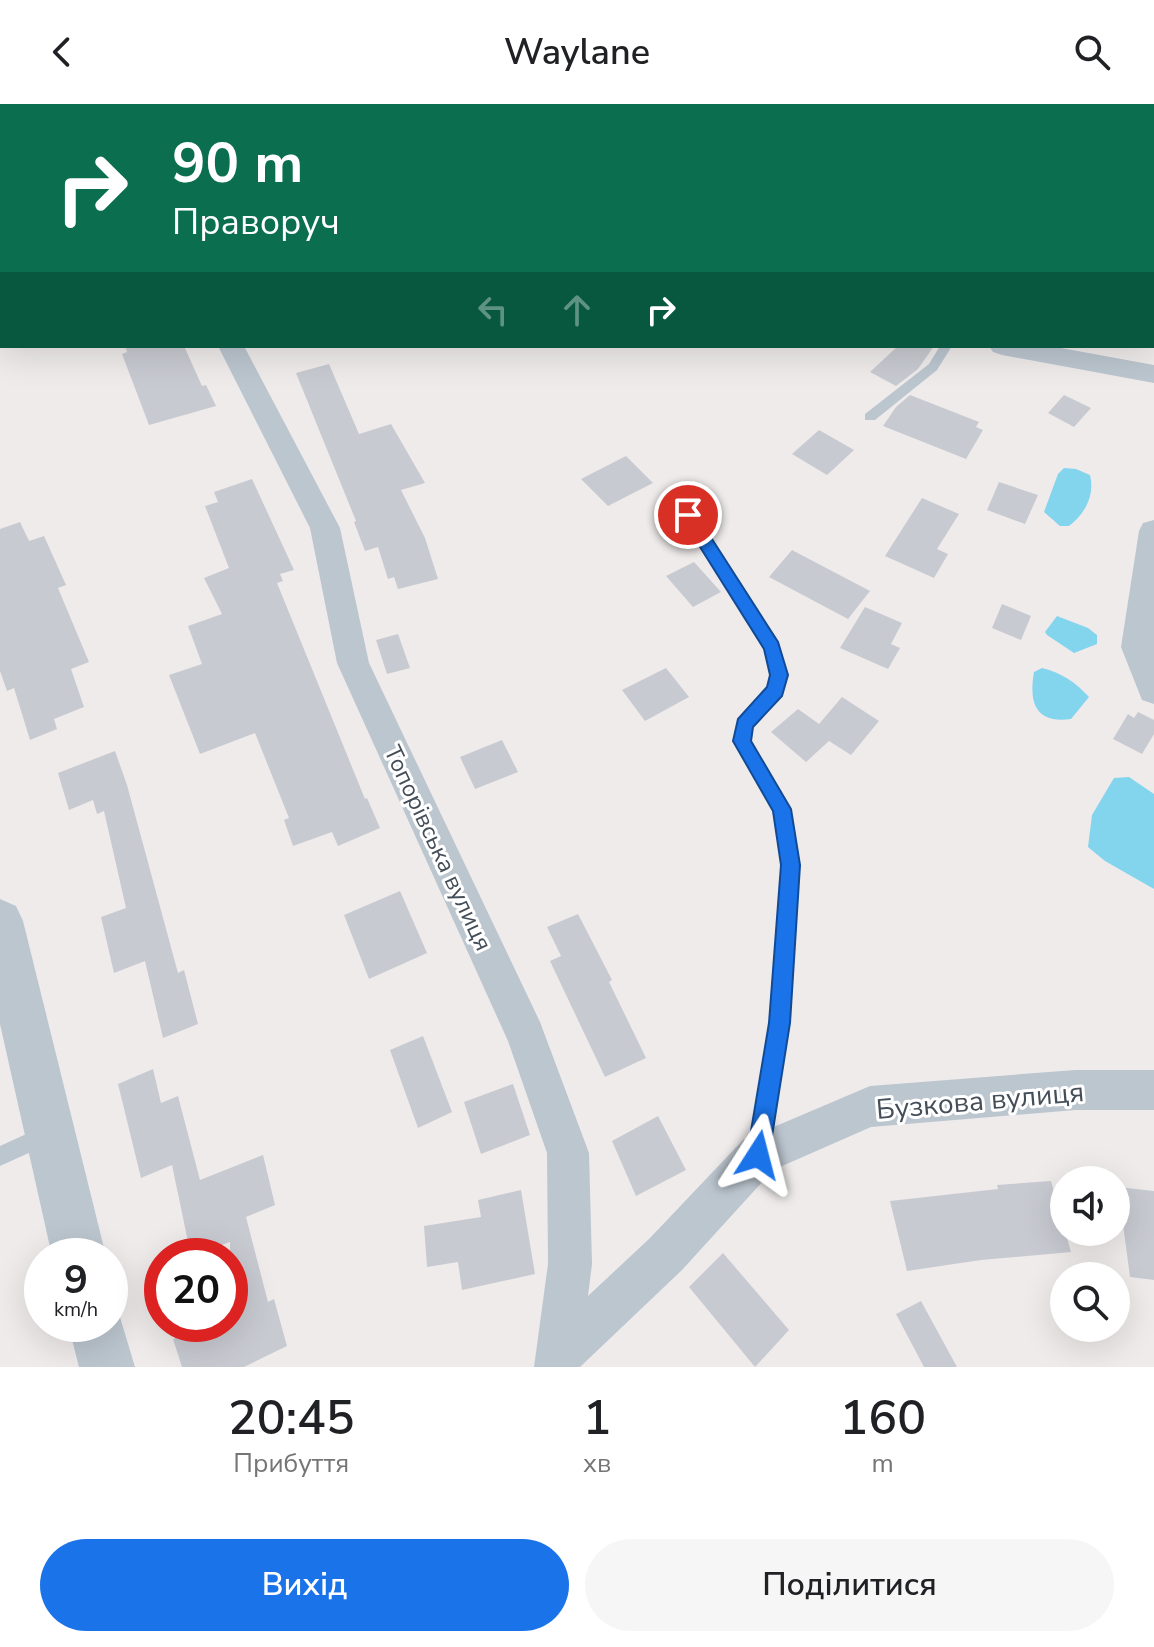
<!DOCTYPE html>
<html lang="uk">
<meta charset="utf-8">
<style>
body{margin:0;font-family:"Nunito Sans",sans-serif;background:#f6f6f6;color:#202124;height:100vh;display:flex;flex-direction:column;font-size:30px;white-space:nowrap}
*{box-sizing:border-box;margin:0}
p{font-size:26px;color:#757577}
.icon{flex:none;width:44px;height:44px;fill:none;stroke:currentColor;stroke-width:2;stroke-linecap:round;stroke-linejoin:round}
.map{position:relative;height:1263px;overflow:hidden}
.details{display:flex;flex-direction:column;background:#fff;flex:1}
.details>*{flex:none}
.top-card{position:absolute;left:0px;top:0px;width:1154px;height:244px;box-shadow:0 8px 32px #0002;background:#0b6e4f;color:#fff;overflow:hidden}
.buttons{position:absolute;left:1050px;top:1062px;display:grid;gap:16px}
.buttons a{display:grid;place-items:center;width:80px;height:80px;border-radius:50%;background:#fff;box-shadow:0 8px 32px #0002;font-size:40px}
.speed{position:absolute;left:24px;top:1134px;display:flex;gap:16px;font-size:40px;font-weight:700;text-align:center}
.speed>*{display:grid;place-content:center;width:104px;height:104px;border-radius:50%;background:#fff;box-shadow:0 8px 32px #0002;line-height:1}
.speed small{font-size:20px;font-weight:400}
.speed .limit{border:12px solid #d22;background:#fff;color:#111}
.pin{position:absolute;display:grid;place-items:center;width:68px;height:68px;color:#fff;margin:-34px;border:4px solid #fff;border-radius:50%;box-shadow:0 2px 8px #0007}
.me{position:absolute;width:88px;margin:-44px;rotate:9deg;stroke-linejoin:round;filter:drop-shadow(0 0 6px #0008)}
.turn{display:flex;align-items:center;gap:28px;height:168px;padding:0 40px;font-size:36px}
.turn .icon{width:104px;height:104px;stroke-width:2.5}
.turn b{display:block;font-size:56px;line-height:68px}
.lanes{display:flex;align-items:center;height:76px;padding:0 40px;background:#0003;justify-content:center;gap:40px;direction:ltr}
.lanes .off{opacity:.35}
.eta{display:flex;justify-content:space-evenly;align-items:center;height:136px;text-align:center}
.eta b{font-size:48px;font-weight:600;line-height:56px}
.primary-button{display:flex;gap:16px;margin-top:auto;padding:16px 40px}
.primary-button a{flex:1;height:92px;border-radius:48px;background:#1a73e8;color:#fff;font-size:32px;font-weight:600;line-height:92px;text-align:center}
.primary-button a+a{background:#f6f6f6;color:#202124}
header{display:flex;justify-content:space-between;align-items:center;height:104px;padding:0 40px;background:#fff;font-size:36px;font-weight:600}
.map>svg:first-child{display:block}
.water{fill:#83d4ed}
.building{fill:#c8cad1}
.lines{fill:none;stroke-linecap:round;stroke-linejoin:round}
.service{fill:#bcc6cf;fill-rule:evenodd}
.minor{fill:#bcc6cf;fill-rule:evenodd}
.tertiary{fill:#bcc6cf;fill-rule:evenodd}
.route{fill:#1a73e8;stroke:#114b97;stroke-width:2}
.labels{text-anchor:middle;stroke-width:6;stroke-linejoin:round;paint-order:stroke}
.street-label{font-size:24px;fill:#444e59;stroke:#fff}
.near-street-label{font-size:28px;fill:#444e59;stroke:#fff}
</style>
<header><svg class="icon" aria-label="back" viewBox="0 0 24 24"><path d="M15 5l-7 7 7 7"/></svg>Waylane<svg class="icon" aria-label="search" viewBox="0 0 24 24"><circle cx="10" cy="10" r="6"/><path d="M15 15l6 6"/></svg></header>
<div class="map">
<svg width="1154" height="1263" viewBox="0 0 1154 1263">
<rect width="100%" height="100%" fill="#efebeb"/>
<g class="water">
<path d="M1064,364L1076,365L1090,371C1095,391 1085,410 1069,422H1060L1044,408L1058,370Z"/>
<polygon points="1057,512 1088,524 1097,531 1097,540 1074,549 1047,531 1045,528"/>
<path d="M1042,564C1062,569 1075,578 1089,593L1071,615C1034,620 1029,597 1034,568Z"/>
<polygon points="1129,673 1154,690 1154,785 1105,757 1088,743 1092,711 1114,674"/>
</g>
<g class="building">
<polygon points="125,242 184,242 202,282 206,281 216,302 149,321 122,250 127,248"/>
<polygon points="898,242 934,242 918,265 896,282 870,268"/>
<polygon points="329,260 359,330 391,320 425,379 401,386 425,434 438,475 398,485 394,473 388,475 378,443 365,447 354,418 356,417 296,269"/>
<polygon points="910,291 979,318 976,323 983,326 966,355 883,322 896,303"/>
<polygon points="1064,291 1091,304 1074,323 1048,309"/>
<polygon points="819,326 854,346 827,371 792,350"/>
<polygon points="626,352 653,379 608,402 581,375"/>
<polygon points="252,375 294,466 280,470 283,477 277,479 365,695 367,694 380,724 338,742 332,728 293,742 284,716 289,714 255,629 200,650 169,571 202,560 188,522 222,510 204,474 229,464 205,402 218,398 214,388"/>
<polygon points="999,378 1038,391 1025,420 987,406"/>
<polygon points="922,394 959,410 937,445 948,450 934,474 885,452"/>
<polygon points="20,418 29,437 44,432 66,481 58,484 89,558 71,565 84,603 54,615 57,625 30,636 14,584 7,587 0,567 0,425"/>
<polygon points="792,446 870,487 848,515 769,473"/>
<polygon points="694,458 721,488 693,503 666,472"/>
<polygon points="1002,500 1031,512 1021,536 992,524"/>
<polygon points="865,503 902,519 891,540 900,544 888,565 840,544"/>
<polygon points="398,530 410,564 387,570 376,536"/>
<polygon points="666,564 689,593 645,617 622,586"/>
<polygon points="842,593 879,617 851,651 829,637 806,658 771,628 798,605 819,620"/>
<polygon points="1138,608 1154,616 1154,630 1142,650 1113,635 1128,610 1134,614"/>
<polygon points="502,636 518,668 475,685 460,653"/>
<polygon points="115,647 127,681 178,869 184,866 198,920 163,934 145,857 114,869 101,813 126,804 104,707 97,710 93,696 69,706 58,669"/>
<polygon points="400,787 427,849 369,875 344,811"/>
<polygon points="578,810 612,876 609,878 646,954 605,973 550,857 561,852 547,823"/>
<polygon points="423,932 452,1008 418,1024 390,946"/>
<polygon points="153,965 161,999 178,992 200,1076 263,1051 275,1101 246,1113 268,1198 274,1195 287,1242 244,1263 182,1263 173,1235 200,1220 230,1220 230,1138 191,1152 172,1061 141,1074 118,980"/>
<polygon points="513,980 530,1031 481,1050 464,998"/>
<polygon points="658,1012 686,1066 636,1092 612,1037"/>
<polygon points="1051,1077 1071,1148 981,1156 907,1167 890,1097 998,1085 997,1081"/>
<polygon points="1118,1083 1154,1087 1154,1176 1130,1173"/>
<polygon points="521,1086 535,1170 462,1186 458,1158 427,1163 424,1122 481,1113 478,1096"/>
<polygon points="723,1149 789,1226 755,1263 689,1183"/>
<polygon points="921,1197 957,1263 924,1263 896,1210"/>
</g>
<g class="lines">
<g class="service">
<polygon points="709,0 730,0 731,2 710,2"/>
<polygon points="958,0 971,0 972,2 959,2"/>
<polygon points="940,242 952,242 937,266 875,316 865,316 865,310 929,260"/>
<polygon points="688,406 693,407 777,539 787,571 781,591 752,622 750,636 790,705 799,761 789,919 768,1049 765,1056 758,1059 751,1056 748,1049 771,919 781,761 774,706 734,637 738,615 768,583 771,571 765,544 681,411"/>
<polygon points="46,1021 53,1024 56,1031 53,1038 0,1062 0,1042"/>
</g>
<g class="minor">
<rect x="134" y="0" width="22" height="2"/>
<rect x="0" y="37" width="2" height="14"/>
<polygon points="218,242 244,242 340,424 369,559 540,918 589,1049 592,1160 588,1192 650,1134 743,1036 870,982 1075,966 1154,966 1154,1006 1075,1006 871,1023 773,1066 682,1166 580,1263 534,1263 548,1160 547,1049 508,937 337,559 310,424"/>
<polygon points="989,242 1050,242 1154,261 1154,279 1002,251 993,248"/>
<polygon points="1154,416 1154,600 1142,596 1121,543 1139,427 1143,419"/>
</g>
<g class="tertiary">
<polygon points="0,795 16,802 23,817 106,1152 52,1152 0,920"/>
<polygon points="110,1198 116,1200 135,1263 79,1263 68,1220 110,1220"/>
</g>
</g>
<polygon class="route" points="688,405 694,407 778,538 788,571 782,592 753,623 751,637 791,705 800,761 790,919 769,1051 766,1059 758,1062 750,1059 747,1051 769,919 781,761 773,707 733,637 738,615 767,583 770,571 764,545 680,411"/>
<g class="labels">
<g class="street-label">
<text transform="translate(438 744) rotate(65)" y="8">Топорівська вулиця</text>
</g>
<g class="near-street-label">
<text transform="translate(980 996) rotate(-5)" y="10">Бузкова вулиця</text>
</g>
</g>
</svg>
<div class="buttons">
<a><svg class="icon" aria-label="sound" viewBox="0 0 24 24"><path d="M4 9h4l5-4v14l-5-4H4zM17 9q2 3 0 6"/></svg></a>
<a><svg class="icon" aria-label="search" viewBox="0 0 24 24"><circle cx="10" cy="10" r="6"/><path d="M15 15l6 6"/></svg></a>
</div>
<div class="speed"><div>9<small>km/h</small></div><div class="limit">20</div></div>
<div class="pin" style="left:688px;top:411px;background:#d93025"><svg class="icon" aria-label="arrive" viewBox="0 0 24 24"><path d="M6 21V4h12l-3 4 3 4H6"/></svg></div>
<svg class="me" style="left:758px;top:1051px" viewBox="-20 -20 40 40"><path d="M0-17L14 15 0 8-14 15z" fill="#1a73e8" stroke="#fff" stroke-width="4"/></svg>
<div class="top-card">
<div class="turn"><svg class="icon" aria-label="right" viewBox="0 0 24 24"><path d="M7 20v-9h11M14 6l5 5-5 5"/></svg><div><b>90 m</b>Праворуч</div></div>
<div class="lanes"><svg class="icon off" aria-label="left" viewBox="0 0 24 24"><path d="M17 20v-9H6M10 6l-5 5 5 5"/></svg><svg class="icon off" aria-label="ahead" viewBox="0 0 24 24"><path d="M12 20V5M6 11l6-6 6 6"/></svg><svg class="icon" aria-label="right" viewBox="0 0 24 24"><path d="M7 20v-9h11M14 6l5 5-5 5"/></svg></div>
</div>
</div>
<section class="details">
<div class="eta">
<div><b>20:45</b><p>Прибуття</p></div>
<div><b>1</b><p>хв</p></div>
<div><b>160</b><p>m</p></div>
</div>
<div class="primary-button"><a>Вихід</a><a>Поділитися</a></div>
</section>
